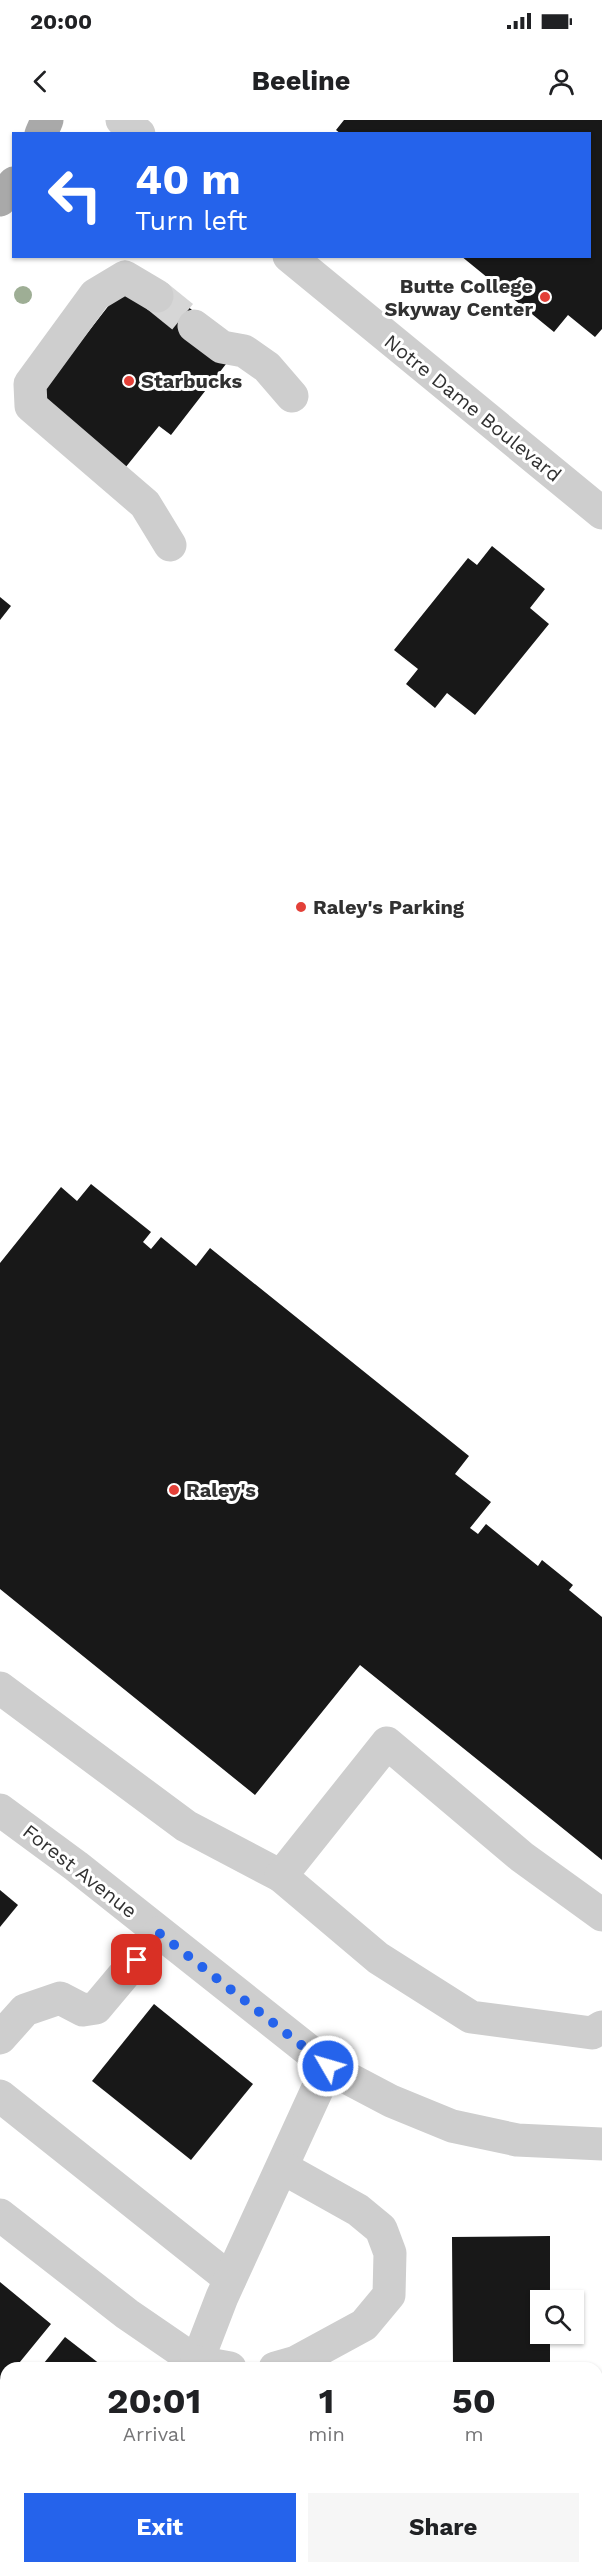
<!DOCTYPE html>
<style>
body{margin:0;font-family:"Work Sans",sans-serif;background:#f6f6f6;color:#202124;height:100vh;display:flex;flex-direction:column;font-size:22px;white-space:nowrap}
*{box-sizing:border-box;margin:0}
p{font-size:20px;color:#757577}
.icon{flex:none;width:33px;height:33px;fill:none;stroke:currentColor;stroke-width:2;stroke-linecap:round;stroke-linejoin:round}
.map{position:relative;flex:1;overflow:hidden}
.panel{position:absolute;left:0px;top:2242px;width:603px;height:212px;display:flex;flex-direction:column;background:#fff;border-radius:18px 18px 0 0;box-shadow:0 2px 4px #0004}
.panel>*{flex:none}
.hud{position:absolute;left:12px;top:12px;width:579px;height:126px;border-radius:0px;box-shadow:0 2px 4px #0004;background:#2563eb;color:#fff;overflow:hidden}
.buttons{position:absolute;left:530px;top:2170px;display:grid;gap:12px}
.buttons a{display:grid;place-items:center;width:54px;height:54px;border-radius:0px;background:#fff;box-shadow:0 2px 4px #0004;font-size:30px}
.pin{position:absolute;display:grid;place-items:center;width:51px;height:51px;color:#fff;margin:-26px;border-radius:12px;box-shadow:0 3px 9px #0006}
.me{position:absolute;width:66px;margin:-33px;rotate:308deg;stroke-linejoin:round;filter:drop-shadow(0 0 4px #0008)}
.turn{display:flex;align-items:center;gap:21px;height:126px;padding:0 24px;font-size:27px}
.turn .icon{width:78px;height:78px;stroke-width:2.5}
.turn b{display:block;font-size:42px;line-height:51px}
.eta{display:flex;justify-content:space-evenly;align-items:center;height:102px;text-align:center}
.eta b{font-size:36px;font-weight:700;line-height:42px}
.action{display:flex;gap:12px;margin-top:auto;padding:12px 24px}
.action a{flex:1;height:69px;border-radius:0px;background:#2563eb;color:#fff;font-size:24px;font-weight:700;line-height:69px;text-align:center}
.action a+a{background:#f6f6f6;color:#202124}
.status{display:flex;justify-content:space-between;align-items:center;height:42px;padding:0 30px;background:#fff;direction:ltr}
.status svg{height:16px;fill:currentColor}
header{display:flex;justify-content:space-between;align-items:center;height:78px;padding:0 24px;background:#fff;font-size:27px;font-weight:700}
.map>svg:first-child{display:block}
.green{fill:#e5eddf}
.building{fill:#181818}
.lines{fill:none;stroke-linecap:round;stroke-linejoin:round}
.minor-tunnel{stroke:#d6d6d6;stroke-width:33;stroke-dasharray:33 16;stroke-linecap:butt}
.path{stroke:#cecece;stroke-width:4;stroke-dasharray:3 3;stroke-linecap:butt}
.minor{stroke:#cecece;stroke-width:33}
.major{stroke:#a9a9a9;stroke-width:33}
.tree{fill:#9eae95}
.route{stroke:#2563eb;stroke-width:10;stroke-dasharray:0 18}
.poi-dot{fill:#e34038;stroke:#fff;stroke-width:2}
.labels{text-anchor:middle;stroke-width:6;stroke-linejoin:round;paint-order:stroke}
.poi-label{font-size:20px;font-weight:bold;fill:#313131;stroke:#fff;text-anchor:start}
.street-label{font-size:20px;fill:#313131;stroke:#fff}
</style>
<div class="status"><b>20:00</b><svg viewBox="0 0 49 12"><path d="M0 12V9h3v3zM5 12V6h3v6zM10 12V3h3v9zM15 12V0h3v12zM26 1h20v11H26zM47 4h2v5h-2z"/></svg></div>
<header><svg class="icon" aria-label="back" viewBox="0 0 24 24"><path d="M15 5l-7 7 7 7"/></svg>Beeline<svg class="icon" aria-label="person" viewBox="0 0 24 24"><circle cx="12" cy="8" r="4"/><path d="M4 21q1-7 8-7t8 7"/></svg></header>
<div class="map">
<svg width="602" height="2453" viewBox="0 0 602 2453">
<rect width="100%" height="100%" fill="#fff"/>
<polygon class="green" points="0,2305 6,2310 6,2448 174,2448 180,2453 0,2453"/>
<g class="building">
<polygon points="344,0 602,0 602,209 595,217 568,195 554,212 461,136 590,136 590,14 341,14 336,10"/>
<polygon points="127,162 164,168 201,197 226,244 171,315 159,306 125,348 36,279"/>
<polygon points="492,426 545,469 530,488 549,504 475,595 447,573 435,588 406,564 418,549 394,530 468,438 477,445"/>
<polygon points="0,477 11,486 0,500"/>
<polygon points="91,1064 151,1112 143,1122 151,1129 161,1117 196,1146 210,1128 469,1336 455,1354 491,1382 470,1408 478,1414 486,1404 538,1446 542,1440 573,1465 569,1470 602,1497 602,1740 360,1545 255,1675 0,1469 0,1143 61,1067 77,1081"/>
<polygon points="0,1770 18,1785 0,1807"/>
<polygon points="154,1884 253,1964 191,2040 92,1961"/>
<polygon points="550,2116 550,2181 540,2181 540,2214 550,2214 550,2248 453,2248 452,2117"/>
<polygon points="0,2162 51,2204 15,2248 6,2248 6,2259 0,2266"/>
<polygon points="65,2217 105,2248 40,2248"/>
</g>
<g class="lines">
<polyline class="minor-tunnel" points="157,176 194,206"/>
<g class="path">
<polyline points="0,2357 6,2361"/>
<polyline points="113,2448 119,2453"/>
</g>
<g class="minor">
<polyline points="122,0 139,14"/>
<polyline points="289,136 602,393"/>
<polyline points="157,176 125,157 95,175 30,264 31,286 145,384 170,425"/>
<polyline points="194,206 222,227 244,231 267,247 292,276"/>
<polyline points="0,1568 186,1706 281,1756"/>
<polyline points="0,1690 76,1746 336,1952 391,1981 452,2006 517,2020 602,2024"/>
<polyline points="602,1795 522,1737 387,1623 281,1756 378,1838 471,1897 592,1913 602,1907"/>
<polyline points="0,1918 25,1890 60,1878 83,1890 96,1888 159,1813"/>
<polyline points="0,1976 230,2159"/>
<polyline points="0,2095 127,2194 197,2242 222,2177 328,1946"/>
<polyline points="197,2242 230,2248"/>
<polyline points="275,2248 296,2242 364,2205 389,2175 390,2133 381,2109 358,2090 283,2048"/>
</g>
<g class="major">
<polyline points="41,14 47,0"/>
<polyline points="0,80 14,63"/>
</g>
</g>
<circle class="tree" cx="23" cy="175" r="9"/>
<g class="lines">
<polyline class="route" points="137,1840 159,1813 328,1946"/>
</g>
<g class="poi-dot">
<circle cx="545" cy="177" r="6"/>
<circle cx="129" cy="261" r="6"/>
<circle cx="301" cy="787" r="6"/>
<circle cx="174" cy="1370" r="6"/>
</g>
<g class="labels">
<g class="poi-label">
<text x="533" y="173" text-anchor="end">Butte College<tspan x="533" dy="23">Skyway Center</tspan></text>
<text x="141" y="268">Starbucks</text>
<text x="313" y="794">Raley's Parking</text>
<text x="186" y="1377">Raley's</text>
</g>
<g class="street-label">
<text transform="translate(473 288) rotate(39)" y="7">Notre Dame Boulevard</text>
<text transform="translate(80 1751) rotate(38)" y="7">Forest Avenue</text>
</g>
</g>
</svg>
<div class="buttons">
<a><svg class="icon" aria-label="search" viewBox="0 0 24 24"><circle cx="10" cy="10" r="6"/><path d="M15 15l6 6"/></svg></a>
</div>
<div class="pin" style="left:137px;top:1840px;background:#d93025"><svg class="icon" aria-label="arrive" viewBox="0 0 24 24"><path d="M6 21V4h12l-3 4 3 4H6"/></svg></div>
<svg class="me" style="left:328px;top:1946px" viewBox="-20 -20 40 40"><circle r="17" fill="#2563eb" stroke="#fff" stroke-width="3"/><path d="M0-11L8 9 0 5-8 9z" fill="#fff"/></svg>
<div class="hud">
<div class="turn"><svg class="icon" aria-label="left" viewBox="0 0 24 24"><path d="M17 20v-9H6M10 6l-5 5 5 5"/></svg><div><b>40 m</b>Turn left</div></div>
</div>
<section class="panel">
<div class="eta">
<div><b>20:01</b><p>Arrival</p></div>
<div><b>1</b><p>min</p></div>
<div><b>50</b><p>m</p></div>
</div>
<div class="action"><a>Exit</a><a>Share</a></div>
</section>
</div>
